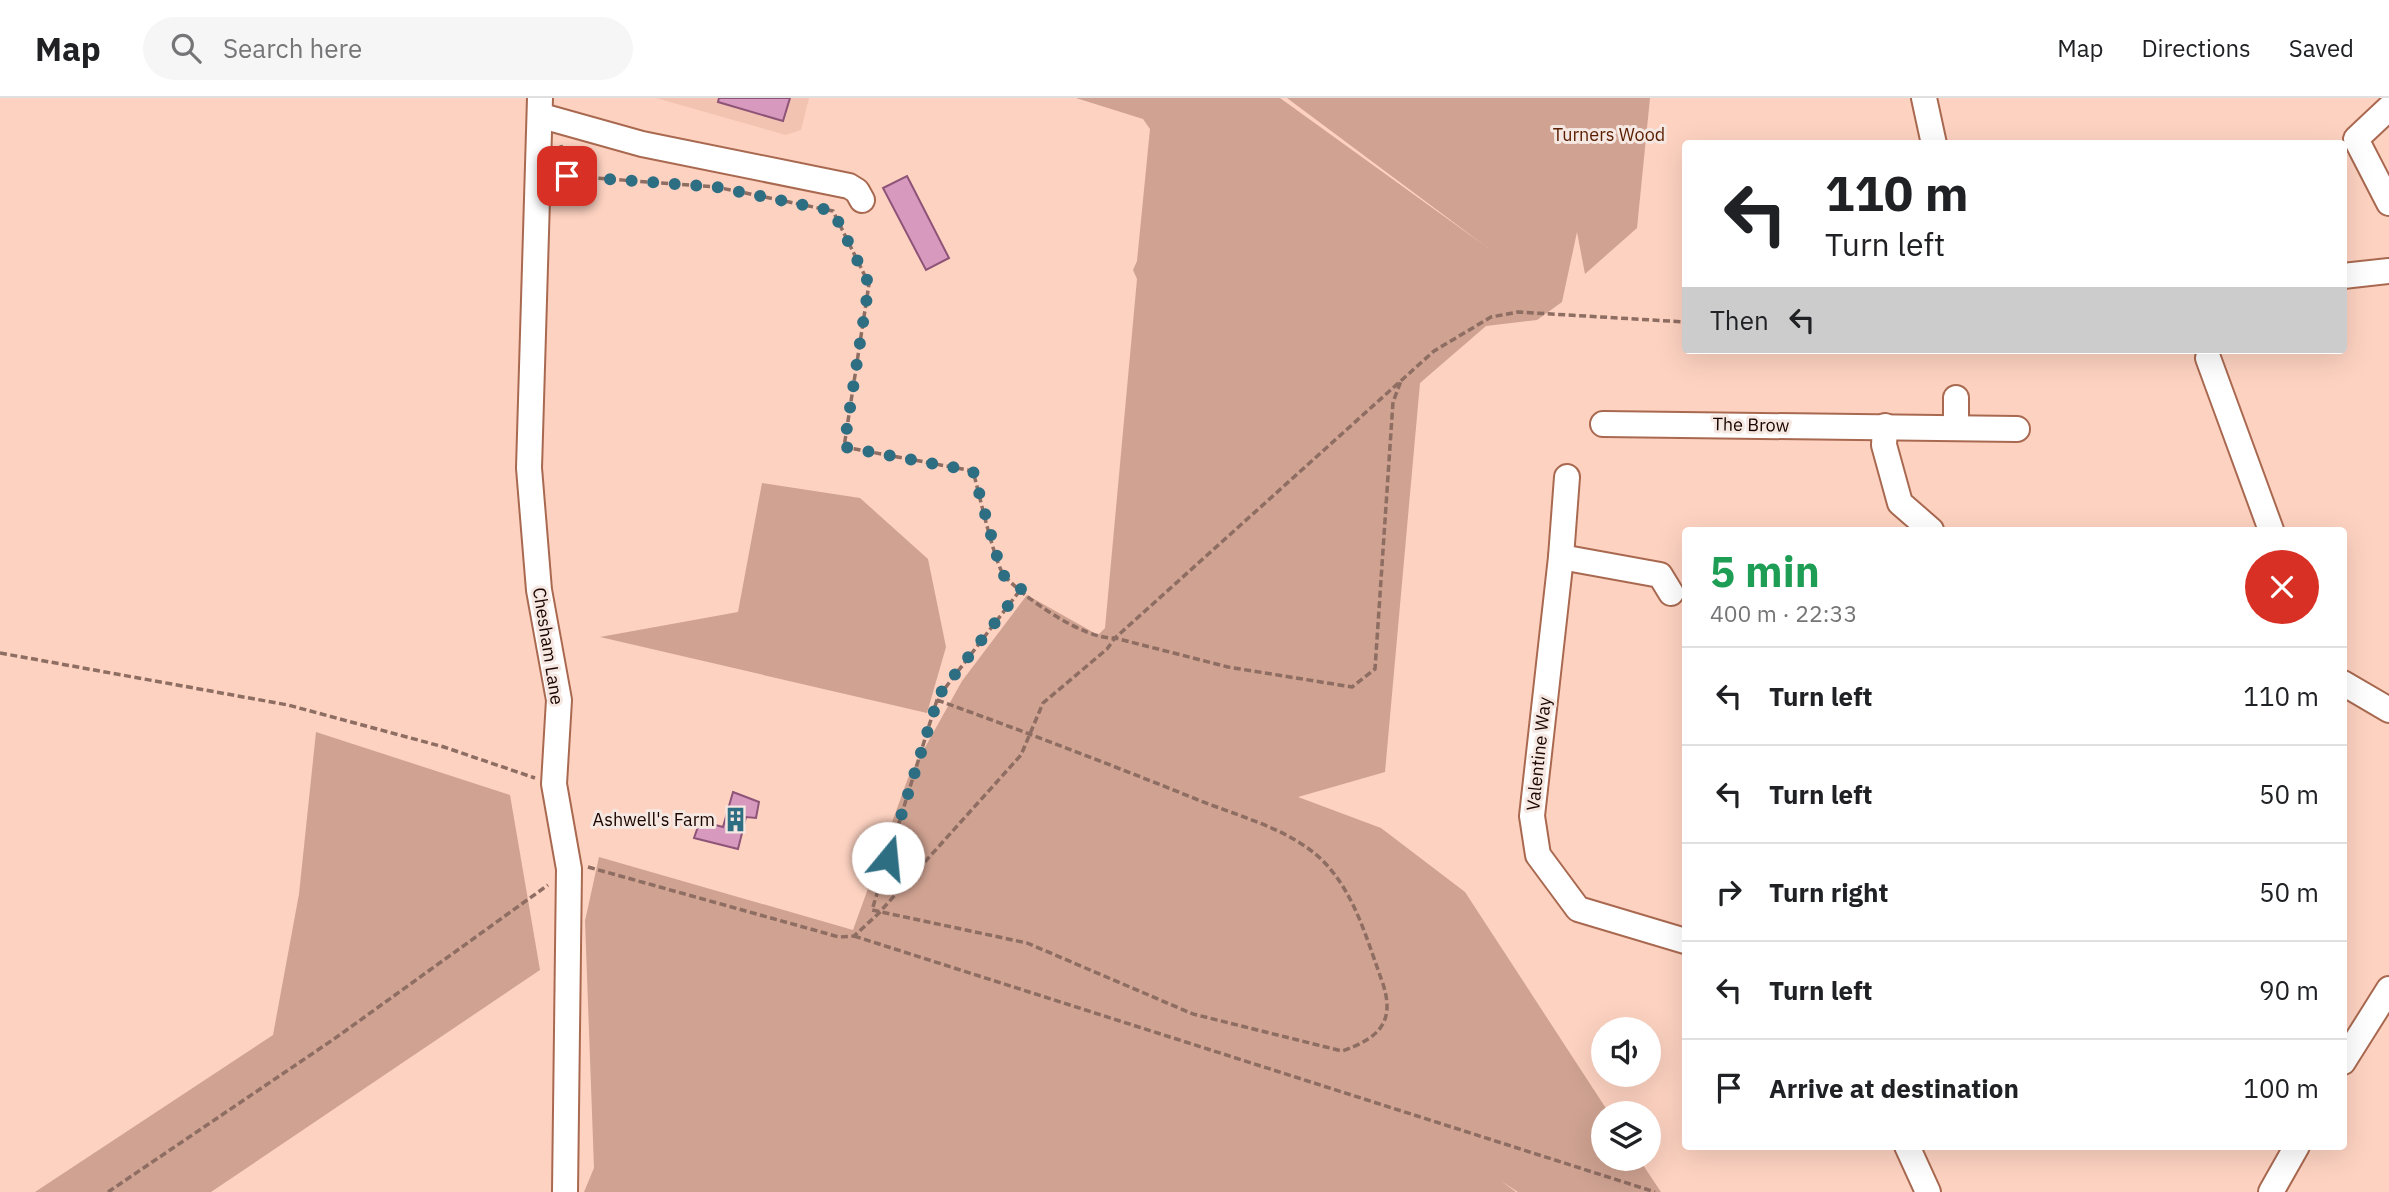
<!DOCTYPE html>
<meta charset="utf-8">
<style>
body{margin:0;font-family:"IBM Plex Sans",sans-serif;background:#f6f6f6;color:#202124;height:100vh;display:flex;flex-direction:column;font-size:26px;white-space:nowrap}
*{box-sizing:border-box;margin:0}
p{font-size:23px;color:#757577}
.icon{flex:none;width:38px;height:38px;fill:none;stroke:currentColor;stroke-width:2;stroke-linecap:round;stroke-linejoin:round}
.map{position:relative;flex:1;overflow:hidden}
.details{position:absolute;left:1682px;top:429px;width:665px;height:623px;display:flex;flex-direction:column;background:#fff;border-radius:7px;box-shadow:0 7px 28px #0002}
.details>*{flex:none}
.guide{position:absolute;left:1682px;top:42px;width:665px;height:214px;border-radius:7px;box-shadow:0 7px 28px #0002;background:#fff;color:#202124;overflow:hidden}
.buttons{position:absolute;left:1591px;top:919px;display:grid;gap:14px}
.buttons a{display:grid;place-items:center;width:70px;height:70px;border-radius:50%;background:#fff;box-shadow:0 7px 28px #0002;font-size:35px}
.pin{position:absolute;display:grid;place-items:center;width:60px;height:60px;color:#fff;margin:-30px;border-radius:14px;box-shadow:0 4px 10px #0006}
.me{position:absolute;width:77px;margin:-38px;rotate:17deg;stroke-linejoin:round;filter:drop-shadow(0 0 5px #0008)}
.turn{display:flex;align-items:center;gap:24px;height:147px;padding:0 28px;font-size:32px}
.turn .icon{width:91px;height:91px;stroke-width:2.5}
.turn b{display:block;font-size:49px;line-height:60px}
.then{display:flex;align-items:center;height:66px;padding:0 28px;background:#0003;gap:14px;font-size:26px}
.round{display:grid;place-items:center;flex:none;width:74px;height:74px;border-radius:37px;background:#f6f6f6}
.head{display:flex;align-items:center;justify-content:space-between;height:119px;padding:0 28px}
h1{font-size:42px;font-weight:800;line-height:52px;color:#1e9e55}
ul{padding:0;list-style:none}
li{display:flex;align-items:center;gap:21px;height:98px;padding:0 28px;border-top:2px solid #e0e0e0}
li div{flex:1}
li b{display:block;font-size:26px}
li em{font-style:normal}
header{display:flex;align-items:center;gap:42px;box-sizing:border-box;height:98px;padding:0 35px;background:#fff;border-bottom:2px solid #e0e0e0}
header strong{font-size:33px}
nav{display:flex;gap:38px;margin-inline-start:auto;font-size:24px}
.search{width:490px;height:63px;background:#f6f6f6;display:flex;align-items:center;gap:18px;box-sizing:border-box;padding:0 24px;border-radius:38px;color:#757577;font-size:26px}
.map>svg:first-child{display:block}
.built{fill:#f2c3b0}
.green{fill:#cfa291}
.building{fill:#d899bf;stroke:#8e5478;stroke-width:2}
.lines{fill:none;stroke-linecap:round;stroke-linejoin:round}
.minor-casing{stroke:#a96950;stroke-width:28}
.path{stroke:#8e6d62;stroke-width:3.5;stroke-dasharray:7 3.5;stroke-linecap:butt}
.minor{stroke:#fff;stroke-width:24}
.route{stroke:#2e6e83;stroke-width:12;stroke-dasharray:0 21.6}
.labels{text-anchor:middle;stroke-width:6;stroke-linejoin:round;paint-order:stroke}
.park-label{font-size:18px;fill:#591d00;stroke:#f5e7e1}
.street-label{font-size:18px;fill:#1c0500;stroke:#f5e7e1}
.poi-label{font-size:18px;fill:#1c0500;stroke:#f5e7e1;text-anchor:end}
</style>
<header>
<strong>Map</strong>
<div class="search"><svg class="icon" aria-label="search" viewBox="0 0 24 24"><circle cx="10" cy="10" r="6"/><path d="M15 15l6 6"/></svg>Search here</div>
<nav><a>Map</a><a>Directions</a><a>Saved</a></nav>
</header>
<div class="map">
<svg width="2389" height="1094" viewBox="0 0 2389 1094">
<rect width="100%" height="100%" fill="#fdd2c1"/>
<polygon class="built" points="656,0 809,0 801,32 786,37"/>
<g class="green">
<polygon points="1076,0 1280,0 1488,150 1287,0 1650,0 1637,130 1585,176 1577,134 1562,204 1537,222 1486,228 1420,285 1385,674 1298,699 1381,730 1465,794 1609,1015 1603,1015 1603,1060 1639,1061 1661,1094 1518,1094 1501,1083 1516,1094 584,1094 594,1070 585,823 599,759 853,832 908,680 962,583 1027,497 1098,537 1105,530 1137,181 1133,172 1137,163 1150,31 1143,21"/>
<polygon points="762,385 860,400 928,461 946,549 927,615 600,539 738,514"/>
<polygon points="316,634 510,697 540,872 211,1094 35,1094 273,937 299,796"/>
</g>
<g class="building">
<polygon points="719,0 790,0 783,23 718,4"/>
<polygon points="907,78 949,160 926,172 883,90"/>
<polygon points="733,694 759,704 756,720 746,719 738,751 694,740 700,723 723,729"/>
</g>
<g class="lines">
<defs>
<g id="minor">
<polyline points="540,0 529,370 539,492 559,602 554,686 569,771 565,1094"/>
<polyline points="1924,0 1934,46"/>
<polyline points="2389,10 2356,41 2389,105"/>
<polyline points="542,18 642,46 849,88 857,93 862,102"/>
<polyline points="2343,178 2389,173"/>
<polyline points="2208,260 2271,432"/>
<polyline points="1603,326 2017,331"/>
<polyline points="1885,328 1884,347 1900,405 1931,432"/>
<polyline points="1956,330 1956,300"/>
<polyline points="1567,379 1561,459 1532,718 1538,757 1578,811 1685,843"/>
<polyline points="1561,459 1660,477 1671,495"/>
<polyline points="2343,585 2389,612"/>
<polyline points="2343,964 2389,891"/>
<polyline points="1907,1048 1928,1094"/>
<polyline points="2271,1094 2297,1048"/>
</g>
</defs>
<use href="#minor" class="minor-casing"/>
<g class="path">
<path d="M561,47L567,78L716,89L833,113L869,186L844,349L973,373C978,391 995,467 1004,477C1023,500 1085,542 1115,540L1228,569L1352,589L1375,571L1393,304L1401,283"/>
<polyline points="0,555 288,607 444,649 535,680"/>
<path d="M937,602C1026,634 1114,668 1201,703C1241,719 1293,732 1324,764C1355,796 1367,842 1382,883C1396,923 1380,940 1342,953L1193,916L1027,845L872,812L937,602L939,598L1021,491"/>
<polyline points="588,769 839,839 854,838 878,816 1021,657 1043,605 1107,551 1115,540 1434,253 1491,219 1518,214 1685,224"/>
<polyline points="854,838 1655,1094"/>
<polyline points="108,1094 334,941 548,787"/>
</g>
<use href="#minor" class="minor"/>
</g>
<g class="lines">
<polyline class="route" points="567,78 716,89 833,113 869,186 844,349 973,373 1002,476 1021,491 939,597 888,760"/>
</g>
<defs>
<symbol id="building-bare" viewBox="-9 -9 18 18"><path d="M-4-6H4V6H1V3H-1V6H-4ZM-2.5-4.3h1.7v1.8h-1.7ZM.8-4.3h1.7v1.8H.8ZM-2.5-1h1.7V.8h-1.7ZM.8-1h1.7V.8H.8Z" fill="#2e6e83" stroke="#f5e7e1" stroke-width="2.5" paint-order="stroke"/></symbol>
</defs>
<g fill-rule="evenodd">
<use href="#building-bare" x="718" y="704" width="35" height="35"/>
</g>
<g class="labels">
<g class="park-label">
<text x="1609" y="43">Turners Wood</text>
</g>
<g class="street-label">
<text transform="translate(1751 327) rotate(1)" y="6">The Brow</text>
<text transform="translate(548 548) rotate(81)" y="6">Chesham Lane</text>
<text transform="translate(1539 656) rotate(-84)" y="6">Valentine Way</text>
</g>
<g class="poi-label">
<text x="715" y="728">Ashwell's Farm</text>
</g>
</g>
</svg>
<div class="buttons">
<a><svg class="icon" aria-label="sound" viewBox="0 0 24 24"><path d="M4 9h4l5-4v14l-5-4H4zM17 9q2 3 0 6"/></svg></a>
<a><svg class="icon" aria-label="layers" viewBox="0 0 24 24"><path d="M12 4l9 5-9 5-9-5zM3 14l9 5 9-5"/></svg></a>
</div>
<div class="pin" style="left:567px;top:78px;background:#d93025"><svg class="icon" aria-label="arrive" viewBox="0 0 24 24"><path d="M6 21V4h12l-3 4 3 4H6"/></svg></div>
<svg class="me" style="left:888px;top:760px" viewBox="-20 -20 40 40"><circle r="19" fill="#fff"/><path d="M0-13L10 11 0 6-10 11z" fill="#2e6e83"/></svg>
<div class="guide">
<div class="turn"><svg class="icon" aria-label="left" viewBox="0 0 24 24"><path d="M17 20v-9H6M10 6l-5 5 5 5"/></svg><div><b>110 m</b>Turn left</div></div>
<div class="then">Then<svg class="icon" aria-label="left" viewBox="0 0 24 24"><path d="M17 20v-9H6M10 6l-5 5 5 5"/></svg></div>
</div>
<section class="details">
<div class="head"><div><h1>5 min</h1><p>400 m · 22:33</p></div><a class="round" style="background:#d93025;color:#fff"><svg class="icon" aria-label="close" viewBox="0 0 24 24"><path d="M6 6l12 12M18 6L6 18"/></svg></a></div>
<ul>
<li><svg class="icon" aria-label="left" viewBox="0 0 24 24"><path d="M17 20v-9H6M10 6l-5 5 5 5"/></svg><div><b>Turn left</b></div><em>110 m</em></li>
<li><svg class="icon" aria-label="left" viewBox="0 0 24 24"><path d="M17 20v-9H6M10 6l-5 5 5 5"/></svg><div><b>Turn left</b></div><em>50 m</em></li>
<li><svg class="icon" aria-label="right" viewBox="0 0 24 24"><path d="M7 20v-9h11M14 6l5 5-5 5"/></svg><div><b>Turn right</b></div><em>50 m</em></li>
<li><svg class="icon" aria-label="left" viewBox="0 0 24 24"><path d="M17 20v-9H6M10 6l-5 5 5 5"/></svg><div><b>Turn left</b></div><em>90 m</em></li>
<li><svg class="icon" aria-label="arrive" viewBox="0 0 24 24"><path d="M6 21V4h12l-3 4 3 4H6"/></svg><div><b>Arrive at destination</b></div><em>100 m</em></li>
</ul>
</section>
</div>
